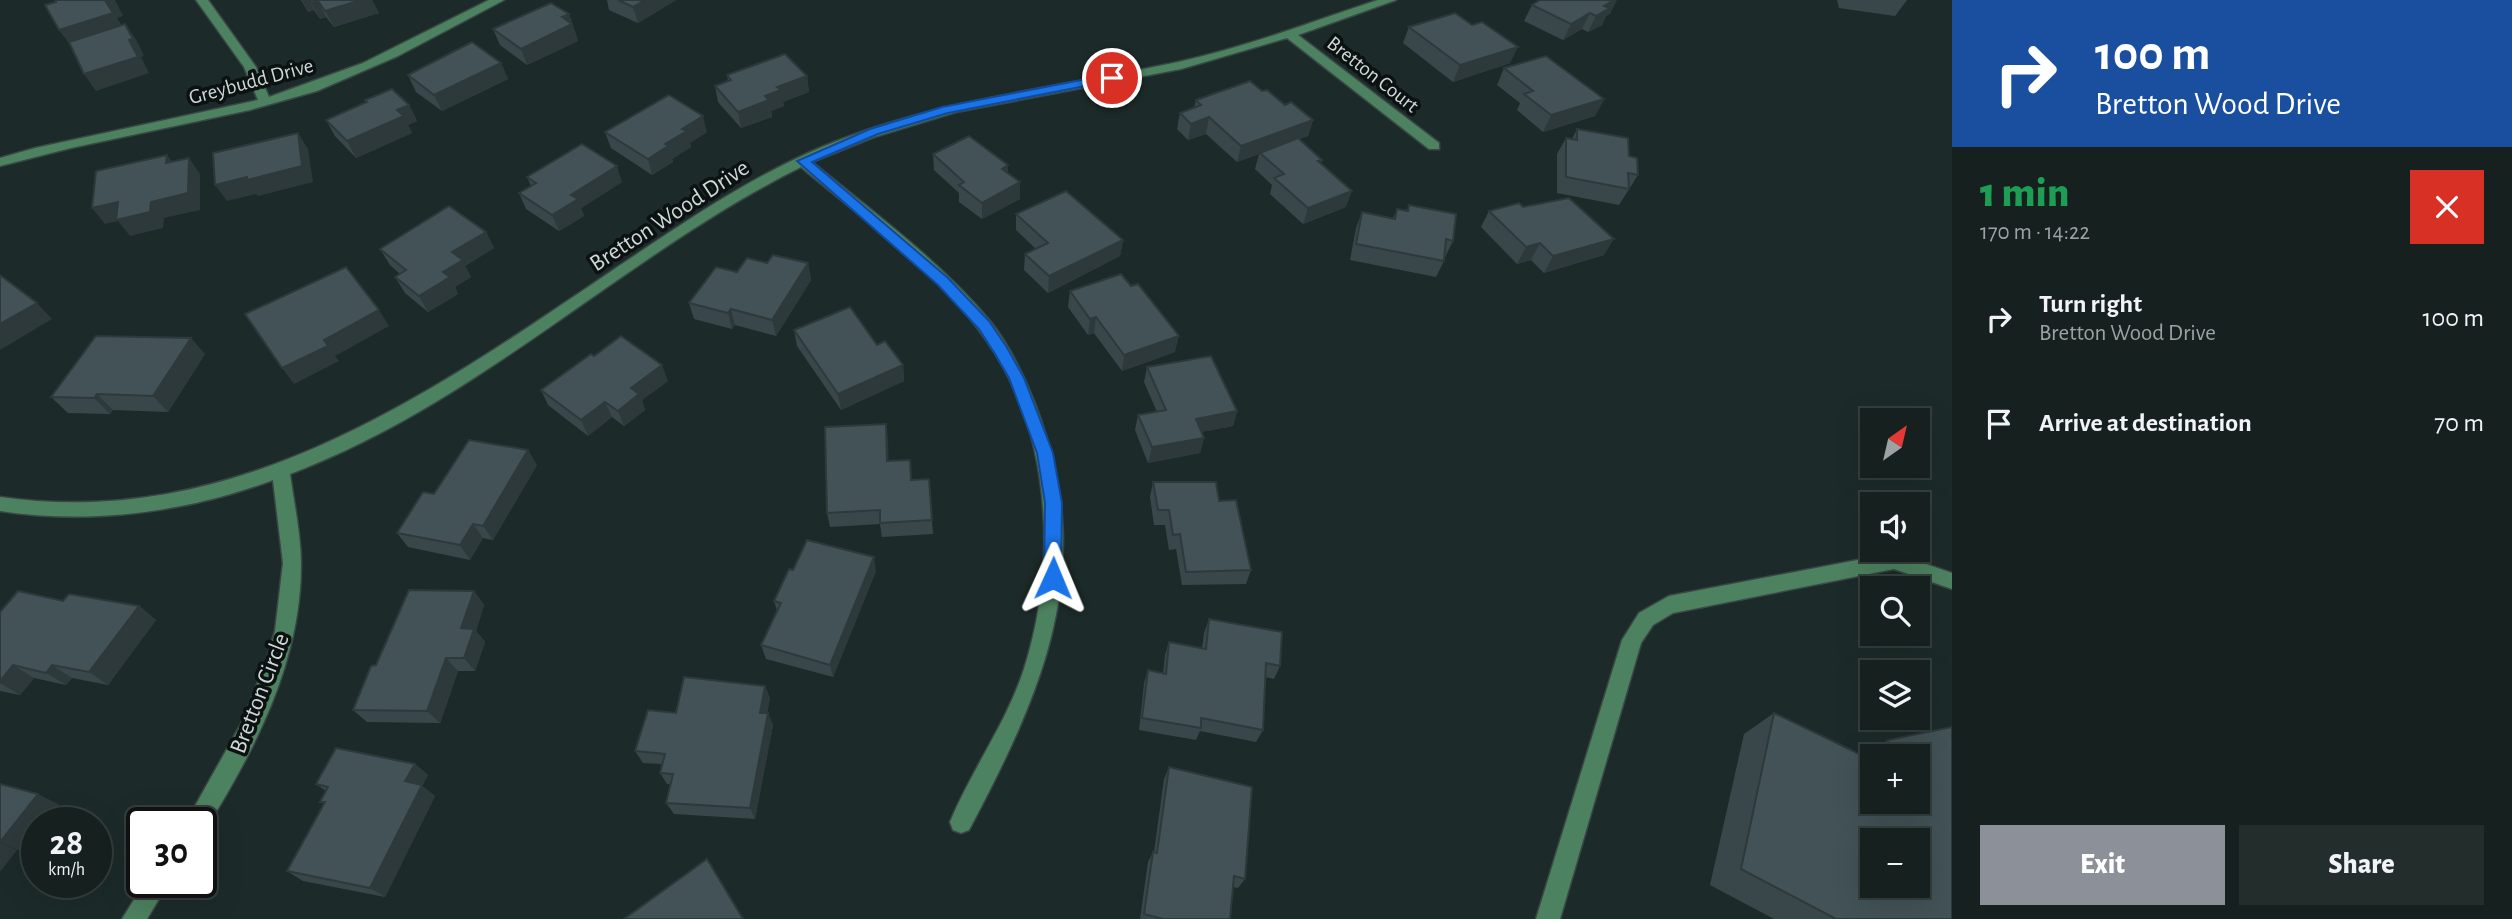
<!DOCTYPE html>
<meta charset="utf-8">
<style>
body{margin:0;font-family:"Alegreya Sans",sans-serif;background:#222d2c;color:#f1f3f6;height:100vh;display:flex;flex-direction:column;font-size:26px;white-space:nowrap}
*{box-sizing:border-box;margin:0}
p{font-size:23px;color:#9da3a4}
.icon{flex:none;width:38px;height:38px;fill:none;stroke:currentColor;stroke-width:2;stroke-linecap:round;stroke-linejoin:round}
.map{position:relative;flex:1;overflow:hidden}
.details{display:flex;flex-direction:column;background:#15201f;width:560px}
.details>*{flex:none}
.hud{background:#1a4fa0;color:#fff;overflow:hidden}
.needle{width:46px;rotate:34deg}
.fabs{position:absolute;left:1860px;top:408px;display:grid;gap:14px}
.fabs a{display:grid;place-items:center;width:70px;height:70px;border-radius:0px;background:#15201f;box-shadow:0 7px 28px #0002,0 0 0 2px #343e3d;font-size:35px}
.speed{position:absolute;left:21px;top:807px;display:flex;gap:14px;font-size:35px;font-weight:700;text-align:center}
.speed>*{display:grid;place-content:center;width:91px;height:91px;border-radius:50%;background:#15201f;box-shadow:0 7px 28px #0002,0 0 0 2px #343e3d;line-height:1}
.speed small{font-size:18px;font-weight:400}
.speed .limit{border:4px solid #111;border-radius:10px;background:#fff;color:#111}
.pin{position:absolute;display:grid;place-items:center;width:60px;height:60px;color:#fff;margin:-30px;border:4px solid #fff;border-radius:50%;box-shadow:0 2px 7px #0007}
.me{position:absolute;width:77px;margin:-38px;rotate:1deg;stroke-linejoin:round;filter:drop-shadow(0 0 5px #0008)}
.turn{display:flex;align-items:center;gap:24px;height:147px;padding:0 28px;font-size:32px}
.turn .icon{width:91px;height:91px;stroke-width:2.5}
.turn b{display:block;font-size:49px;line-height:60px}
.round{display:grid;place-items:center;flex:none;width:74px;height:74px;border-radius:0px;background:#222d2c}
.summary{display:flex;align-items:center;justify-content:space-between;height:119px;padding:0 28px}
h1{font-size:42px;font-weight:800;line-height:52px;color:#1e9e55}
.button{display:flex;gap:14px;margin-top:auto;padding:14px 28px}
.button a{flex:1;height:80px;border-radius:0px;background:#8c9099;color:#fff;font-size:28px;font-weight:800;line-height:80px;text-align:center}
.button a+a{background:#222d2c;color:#f1f3f6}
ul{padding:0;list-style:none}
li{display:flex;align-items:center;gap:21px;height:105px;padding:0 28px}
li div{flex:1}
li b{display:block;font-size:26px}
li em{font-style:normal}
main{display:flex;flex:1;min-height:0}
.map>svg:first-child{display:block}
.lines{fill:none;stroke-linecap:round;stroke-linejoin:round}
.minor-casing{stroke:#394745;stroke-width:3}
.minor{fill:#4d8260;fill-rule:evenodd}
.wall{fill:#39474a;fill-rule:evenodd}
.shaded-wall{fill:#2e393c}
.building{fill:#425256;stroke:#2e393c;stroke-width:2;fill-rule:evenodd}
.route{fill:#1a73e8;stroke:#114b97;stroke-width:2}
.labels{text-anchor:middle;stroke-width:7;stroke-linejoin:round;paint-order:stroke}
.far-street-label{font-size:21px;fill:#cfd8d6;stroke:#0b1211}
.street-label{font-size:24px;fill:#cfd8d6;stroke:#0b1211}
</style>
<main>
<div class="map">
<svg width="1952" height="919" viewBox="0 0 1952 919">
<rect width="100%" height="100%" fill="#1c2b29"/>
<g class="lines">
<defs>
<g id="minor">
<polygon points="196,0 208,0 256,67 269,97 363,63 489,0 504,0 398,56 317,91 250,110 71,148 0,166 0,158 35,148 258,100 244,67"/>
<path d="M1378,0H1396L1298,35L1439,143V149H1429L1287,38L1181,69L956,112L874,137L812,162C873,212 939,260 990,321C1013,350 1029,386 1041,420C1095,575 1041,694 969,830L961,833L953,830L950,822C972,769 1006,724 1024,669C1058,562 1052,430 984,337C936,270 864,220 801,167C623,256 479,403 290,474C294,504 301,534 301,565C301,661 255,750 205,830L201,831V822H186L241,724L265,665L275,631L283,563L273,480C188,512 90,525 0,511V497C237,531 430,394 616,268C682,224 748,178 822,147C937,99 1058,88 1178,62C1247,47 1311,22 1378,0Z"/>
<polygon points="1894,553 1952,573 1952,589 1894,569 1673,613 1653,625 1641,643 1560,919 1536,919 1622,640 1639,613 1669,596"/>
<polygon points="145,882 169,882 147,919 122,919"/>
</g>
</defs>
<use href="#minor" class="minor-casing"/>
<use href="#minor" class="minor"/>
</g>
<g class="wall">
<polygon points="301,0 372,0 379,13 334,27 326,17 320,19 314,10 308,12"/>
<polygon points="607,0 676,0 638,23 609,10"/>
<polygon points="1837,0 1907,0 1895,16 1839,8"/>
<polygon points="1532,5 1610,14 1606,16 1602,25 1588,32 1582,29 1563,40 1524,21"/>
<polygon points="569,14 578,41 527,65 500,45 493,29"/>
<polygon points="1409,27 1510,63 1453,82 1403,43"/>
<polygon points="501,63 508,79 442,111 416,92 408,75"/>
<polygon points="1504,68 1604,99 1595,116 1543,132 1517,110 1520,103 1497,85"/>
<polygon points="727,75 807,76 809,92 783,102 784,106 771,111 772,117 741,128 718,102 715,86 728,81"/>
<polygon points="1262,91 1313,120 1308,136 1299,139 1322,160 1320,164 1346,207 1303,224 1270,194 1272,185 1255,169 1259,154 1237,162 1206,134 1188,140 1177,129 1180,113 1194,108 1196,100"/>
<polygon points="409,105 417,121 408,125 412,133 356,158 335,136 326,120"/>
<polygon points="1577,129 1629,156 1638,175 1619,205 1557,193 1557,154 1566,138 1572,139"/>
<polygon points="605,132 707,132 690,143 691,147 672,159 673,162 652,175 611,148"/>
<polygon points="933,154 1008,165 1008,173 1020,182 1020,199 982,219 959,202 959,193 934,170"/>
<polygon points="527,177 622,182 581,208 584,216 559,231 526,209 519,193 531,186"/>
<polygon points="1409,205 1453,241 1445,257 1444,257 1444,261 1436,277 1350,260 1356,228 1362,212 1393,218 1397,209 1407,211"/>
<polygon points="1523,207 1604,255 1544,273 1531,260 1517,264 1481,227 1489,211"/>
<polygon points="1016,214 1123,240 1120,256 1048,293 1024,270 1025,254 1036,249 1016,230"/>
<polygon points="486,232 494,248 465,266 471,277 455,287 458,294 428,312 405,293 395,277 400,274 390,265 380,249"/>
<polygon points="767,263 808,263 811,280 776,336 735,325 732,329 694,319 689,303 737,272"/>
<polygon points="1070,291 1175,352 1122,371 1094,333 1088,335 1068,307"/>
<polygon points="794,330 877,345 903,365 904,381 841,410 797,346"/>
<polygon points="205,354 168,412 113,410 110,414 68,413 51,397"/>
<polygon points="594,356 668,381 642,400 645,410 624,426 612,417 588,436 548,405 541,390"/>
<polygon points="1147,367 1237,411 1233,426 1201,432 1204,438 1200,453 1148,463 1135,430 1138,415 1157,412 1144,382"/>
<polygon points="888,439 888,461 911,480 929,479 933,534 882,537 880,524 830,527 827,513"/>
<polygon points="537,465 493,540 483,538 470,560 408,547 397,533 434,494"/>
<polygon points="1153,482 1219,501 1251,570 1246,584 1182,585 1176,549 1169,550 1165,525 1154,525 1150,497"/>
<polygon points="793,570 876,571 833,677 766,659 761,645 777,611 774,601"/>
<polygon points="474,591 484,605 476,631 485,642 475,671 458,671 440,723 367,722 353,710 376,665"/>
<polygon points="63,601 139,606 156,620 108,685 72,678 66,685 34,678 20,695 0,691 0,612"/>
<polygon points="1209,619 1280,666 1274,679 1265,677 1263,730 1256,742 1200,731 1196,740 1139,730 1144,683 1148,670 1163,674 1165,655 1169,642 1202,648 1204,633"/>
<polygon points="765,686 770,698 767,713 773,725 755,819 674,814 666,803 671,784 667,784 660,773 662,764 643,763 635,751 676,713"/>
<path d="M1774,713L1861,755L1888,740L1952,727V919H1774L1710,885L1744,734ZM1872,756H1918V802H1872ZM1872,840H1918V886H1872Z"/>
<polygon points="415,764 428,775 422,786 435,796 385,897 303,881 287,871 324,804 320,802 326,791 316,784"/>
<polygon points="1169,767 1245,879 1238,888 1233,887 1230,919 1140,919 1148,862 1153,852 1154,852 1164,779"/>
</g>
<g class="shaded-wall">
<polygon points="112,0 115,0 123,16 117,18 124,29 71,46 59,30 106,2"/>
<polygon points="302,0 309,0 314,10 308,12"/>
<polygon points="361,0 372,0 379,13 334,27 325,11"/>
<polygon points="645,0 676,0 638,23 633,7"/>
<polygon points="1614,0 1617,0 1610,14 1606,16 1602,25 1588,32 1596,16 1604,6"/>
<polygon points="318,1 326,17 320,19 311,3"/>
<polygon points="1590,13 1582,29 1563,40 1571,24"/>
<polygon points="569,14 578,41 527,65 521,49 562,17"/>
<polygon points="125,24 137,41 144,56 141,57 149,73 96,91 84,74 129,40"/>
<polygon points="1518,47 1510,63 1453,82 1460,65"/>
<polygon points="501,63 508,79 442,111 434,95"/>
<polygon points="807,76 809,92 783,102 784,106 771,111 772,117 741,128 738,112 765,96 777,87"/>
<polygon points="1604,99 1595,116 1543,132 1551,115"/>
<polygon points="409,105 417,121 408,125 412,133 356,158 347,141 397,110"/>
<polygon points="703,116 707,132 690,143 691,147 672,159 673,162 652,175 648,159 682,129"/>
<polygon points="1209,117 1206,134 1188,140 1191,124"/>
<polygon points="1313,120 1308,136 1237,162 1241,146"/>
<polygon points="298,133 308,149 313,182 258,196 256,194 227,201 215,185"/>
<polygon points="167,155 179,171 166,163"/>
<polygon points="189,158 200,174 200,210 164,218 163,228 130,236 118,221 105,224 92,208 118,202 151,202"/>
<polygon points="1008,165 1008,181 1002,169"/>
<polygon points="617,166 622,182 581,208 584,216 559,231 552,215 571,195"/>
<polygon points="1020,182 1020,199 982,219 982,203"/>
<polygon points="1352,191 1346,207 1303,224 1308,208"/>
<polygon points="486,232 494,248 465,266 471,277 455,287 458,294 428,312 419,296 452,252"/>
<polygon points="1614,239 1604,255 1544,273 1553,256"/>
<polygon points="1123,240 1120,256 1048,293 1049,276"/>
<polygon points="1540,243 1531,260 1517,264 1526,247"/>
<polygon points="808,263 811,280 776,336 772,320"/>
<polygon points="37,303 52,319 0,350 0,324"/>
<polygon points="731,309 735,325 732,329 728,313"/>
<polygon points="379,310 389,326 335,356 339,361 294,384 282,368 324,340"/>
<polygon points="1096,317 1094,333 1088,335 1090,319"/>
<polygon points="1179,336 1175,352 1122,371 1124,355"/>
<polygon points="191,338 205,354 168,412 153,396"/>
<polygon points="662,365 668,381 642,400 645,410 624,426 618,411 631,388"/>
<polygon points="903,365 904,381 841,410 838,394"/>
<polygon points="97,394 113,410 110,414 94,398"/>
<polygon points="605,402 612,417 588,436 581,420"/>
<polygon points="1237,411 1233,426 1191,434 1196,419"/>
<polygon points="886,424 888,439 889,476 887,461"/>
<polygon points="1204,438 1200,453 1148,463 1152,447"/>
<polygon points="528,450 537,465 493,540 483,526"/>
<polygon points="473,524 483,538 470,560 460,545"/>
<polygon points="874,557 876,571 833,677 830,665"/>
<polygon points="474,591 484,605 476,631 485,642 475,671 464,658 461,628"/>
<polygon points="139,606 156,620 108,685 89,672"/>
<polygon points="446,658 458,671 440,723 427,711"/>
<polygon points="13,665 34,678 20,695 0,683 0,681"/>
<polygon points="52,665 72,678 66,685 46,673"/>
<polygon points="765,686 770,698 765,725 760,713"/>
<polygon points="768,713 773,725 755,819 750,808"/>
<polygon points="415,764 428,775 422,786 435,796 385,897 370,888 405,781"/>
<polygon points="38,794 60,805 46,822 37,822 37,834 23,852 0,843"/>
<polygon points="0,843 17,850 0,872"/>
</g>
<g class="building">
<polygon points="55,0 112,0 106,2 113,13 59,30 45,5 56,2"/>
<polygon points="309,0 361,0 325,11 318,1 311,3"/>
<polygon points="618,0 645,0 633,7"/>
<polygon points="1540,0 1614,0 1604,6 1610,8 1596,16 1590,13 1571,24 1532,5"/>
<polygon points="551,3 569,14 562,17 572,24 521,49 493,29"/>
<polygon points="1455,13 1472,25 1482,22 1518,47 1460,65 1409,27"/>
<polygon points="125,24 133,39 129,40 138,57 84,74 69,42"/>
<polygon points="472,42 501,63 434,95 408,75"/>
<polygon points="785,54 807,76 777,87 781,90 765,96 769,100 738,112 715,86 731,80 727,75"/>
<polygon points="1546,56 1604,99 1551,115 1524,94 1533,91 1504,68"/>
<polygon points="1250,81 1262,91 1267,90 1285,105 1291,102 1313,120 1241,146 1209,117 1191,124 1180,113 1201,105 1196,100"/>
<polygon points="392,89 409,105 397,110 404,116 347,141 326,120 367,102 365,100"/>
<polygon points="669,95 703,116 682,129 687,131 665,144 668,146 648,159 605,132"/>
<polygon points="1577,129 1628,138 1629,156 1637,158 1638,175 1628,173 1629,189 1566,177 1566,138 1577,140"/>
<polygon points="298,133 302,166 247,180 247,177 215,185 213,153"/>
<polygon points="969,136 1008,165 1002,169 1020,182 982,203 959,185 964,182 933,154"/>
<polygon points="1298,138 1322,160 1318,161 1352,191 1308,208 1274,178 1284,174 1260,153"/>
<polygon points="582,144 617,166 571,195 578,199 552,215 519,193 536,183 527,177"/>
<polygon points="167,155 166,163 189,158 188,193 151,202 150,212 116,220 118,202 92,208 96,171"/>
<polygon points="1066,191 1123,240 1049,276 1025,254 1048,243 1016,214"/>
<polygon points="1569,198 1614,239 1553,256 1540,243 1526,247 1489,211 1519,203 1523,207"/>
<polygon points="1409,205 1456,214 1453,241 1446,239 1444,261 1356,244 1362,212 1395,219 1397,209 1408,211"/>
<polygon points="449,206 486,232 452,252 463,260 443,272 450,277 419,296 395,277 406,270 380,249"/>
<polygon points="773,255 808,263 772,320 731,309 728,313 689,303 716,267 737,272 747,258 767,263"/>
<polygon points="346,267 379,310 324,340 328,346 282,368 245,314"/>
<polygon points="1121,274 1131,286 1138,284 1179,336 1124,355 1096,317 1090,319 1070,291"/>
<polygon points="0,275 37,303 0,324"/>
<polygon points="850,307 877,345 885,341 903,365 838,394 794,330"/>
<polygon points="96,336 191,338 153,396 97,394 94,398 51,397"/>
<polygon points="621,336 662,365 631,388 639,394 618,411 605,402 581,420 541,390 591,354 594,356"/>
<polygon points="1211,356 1237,411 1196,419 1204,438 1152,447 1138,415 1166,410 1147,367"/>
<polygon points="886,424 887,461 910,460 911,480 929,479 932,520 880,523 880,510 827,513 825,427"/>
<polygon points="469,440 528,450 483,526 473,524 460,545 397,533 423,492 434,494"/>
<polygon points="1153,482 1216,482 1219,501 1236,500 1251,570 1186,572 1180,534 1173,535 1169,510 1158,510"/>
<polygon points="807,540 874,557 830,665 761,645 781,603 774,601 789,569 793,570"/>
<polygon points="409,590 474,591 461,628 474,629 464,658 446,658 427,711 353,710 371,666 376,665"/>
<polygon points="18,591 63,601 69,594 139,606 89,672 52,665 46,673 13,665 0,681 0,612"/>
<polygon points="1209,619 1282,632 1280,666 1266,663 1263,730 1201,718 1201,728 1142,718 1148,670 1166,674 1169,642 1206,649"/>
<polygon points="684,677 765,686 760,713 768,713 750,808 666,803 673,774 660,773 665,754 635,751 648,710 676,713"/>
<path d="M1774,713L1872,760V802H1918V756H1886L1888,740L1952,727V919H1836L1741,869ZM1872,840H1918V886H1872Z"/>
<polygon points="336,748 415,764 405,781 422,785 370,888 287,871 325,802 320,802 328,787 316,784"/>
<polygon points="1169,767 1252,787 1245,879 1234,876 1230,919 1163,919 1144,914 1153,852 1157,853"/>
<polygon points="0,784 38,794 0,842"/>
<polygon points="707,859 743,919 624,919"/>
</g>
<polygon class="route" points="1112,74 1118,78 1116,80 948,113 878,134 812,162 948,278 989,321 1006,346 1024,378 1053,453 1062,503 1061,578 1059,583 1053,586 1047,583 1044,578 1045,503 1037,453 1009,378 995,354 979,329 938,285 797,161 870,129 942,107"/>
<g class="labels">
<g class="far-street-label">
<text transform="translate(1373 74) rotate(38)" y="7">Bretton Court</text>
<text transform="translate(251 81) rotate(-15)" y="7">Greybudd Drive</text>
</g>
<g class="street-label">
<text transform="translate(669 215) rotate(-33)" y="8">Bretton Wood Drive</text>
<text transform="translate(259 693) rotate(-69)" y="8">Bretton Circle</text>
</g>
</g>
</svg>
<div class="fabs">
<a><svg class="needle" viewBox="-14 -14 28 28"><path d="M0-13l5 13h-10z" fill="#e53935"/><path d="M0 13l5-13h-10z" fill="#9da3a4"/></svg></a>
<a><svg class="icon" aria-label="sound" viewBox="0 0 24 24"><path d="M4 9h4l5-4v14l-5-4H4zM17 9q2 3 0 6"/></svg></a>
<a><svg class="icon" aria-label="search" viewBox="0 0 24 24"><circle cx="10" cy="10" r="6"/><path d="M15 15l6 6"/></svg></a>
<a><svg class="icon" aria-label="layers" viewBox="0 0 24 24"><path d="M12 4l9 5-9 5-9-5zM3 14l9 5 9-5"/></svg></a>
<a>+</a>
<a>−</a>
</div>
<div class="speed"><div>28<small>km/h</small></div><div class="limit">30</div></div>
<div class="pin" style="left:1112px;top:78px;background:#d93025"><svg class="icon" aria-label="arrive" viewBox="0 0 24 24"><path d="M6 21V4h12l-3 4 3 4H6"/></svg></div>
<svg class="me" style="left:1053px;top:578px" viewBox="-20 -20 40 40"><path d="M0-17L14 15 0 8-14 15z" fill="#1a73e8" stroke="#fff" stroke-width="4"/></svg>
</div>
<section class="details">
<div class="hud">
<div class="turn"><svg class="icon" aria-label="right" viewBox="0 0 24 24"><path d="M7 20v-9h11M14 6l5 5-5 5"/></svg><div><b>100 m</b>Bretton Wood Drive</div></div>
</div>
<div class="summary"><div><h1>1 min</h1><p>170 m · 14:22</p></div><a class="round" style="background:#d93025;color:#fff"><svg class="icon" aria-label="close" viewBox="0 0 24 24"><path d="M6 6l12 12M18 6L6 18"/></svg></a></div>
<ul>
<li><svg class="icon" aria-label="right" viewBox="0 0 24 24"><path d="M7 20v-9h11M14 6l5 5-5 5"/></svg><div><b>Turn right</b><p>Bretton Wood Drive</p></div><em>100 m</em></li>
<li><svg class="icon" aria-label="arrive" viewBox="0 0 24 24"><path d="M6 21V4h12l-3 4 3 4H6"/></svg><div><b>Arrive at destination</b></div><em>70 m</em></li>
</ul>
<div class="button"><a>Exit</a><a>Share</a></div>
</section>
</main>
